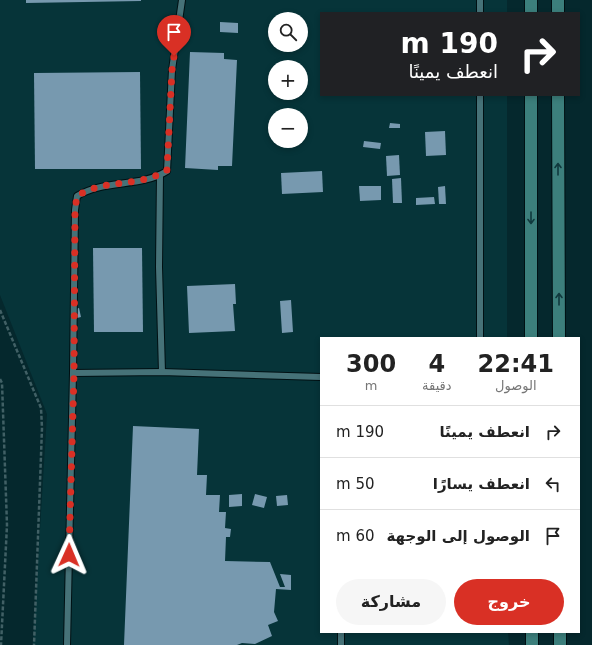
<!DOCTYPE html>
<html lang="ar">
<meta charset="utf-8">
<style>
body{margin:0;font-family:"DejaVu Sans","Noto Naskh Arabic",sans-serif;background:#f6f6f6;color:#222;direction:rtl;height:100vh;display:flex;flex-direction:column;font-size:15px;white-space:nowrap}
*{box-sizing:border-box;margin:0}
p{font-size:13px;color:#767676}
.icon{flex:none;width:22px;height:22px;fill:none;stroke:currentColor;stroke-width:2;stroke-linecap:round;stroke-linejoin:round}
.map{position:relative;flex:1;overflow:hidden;direction:ltr}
.details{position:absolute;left:320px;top:337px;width:260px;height:296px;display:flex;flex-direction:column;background:#fff;border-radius:0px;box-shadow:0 2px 6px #0003;direction:rtl}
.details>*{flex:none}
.top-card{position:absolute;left:320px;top:12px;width:260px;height:84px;border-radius:0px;box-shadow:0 2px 6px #0003;direction:rtl;background:#202124;color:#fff;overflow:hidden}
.tools{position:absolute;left:268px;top:12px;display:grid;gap:8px}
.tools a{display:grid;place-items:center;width:40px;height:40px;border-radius:50%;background:#fff;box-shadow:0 2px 6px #0003;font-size:20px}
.pin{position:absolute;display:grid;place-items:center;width:34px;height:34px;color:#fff;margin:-41px -17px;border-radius:50% 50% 50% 0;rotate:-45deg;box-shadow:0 0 4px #0007}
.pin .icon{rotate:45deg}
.me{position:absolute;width:44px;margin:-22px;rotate:1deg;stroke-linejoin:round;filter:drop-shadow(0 0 3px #0008)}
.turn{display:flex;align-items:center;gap:14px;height:84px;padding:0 16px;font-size:18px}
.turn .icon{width:52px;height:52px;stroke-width:2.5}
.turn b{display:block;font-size:28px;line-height:34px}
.eta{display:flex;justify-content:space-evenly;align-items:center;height:68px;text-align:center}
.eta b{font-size:24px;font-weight:700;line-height:28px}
.primary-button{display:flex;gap:8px;margin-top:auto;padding:8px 16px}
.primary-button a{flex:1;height:46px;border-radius:24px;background:#d93025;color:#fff;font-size:16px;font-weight:700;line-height:46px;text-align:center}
.primary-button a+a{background:#f6f6f6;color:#222}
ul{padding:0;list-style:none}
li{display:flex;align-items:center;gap:12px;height:52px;padding:0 16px;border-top:1px solid #e0e0e0}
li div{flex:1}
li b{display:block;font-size:15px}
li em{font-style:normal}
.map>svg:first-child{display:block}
.built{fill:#063439;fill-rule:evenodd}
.building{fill:#7799af}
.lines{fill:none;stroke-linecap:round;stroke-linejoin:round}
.service-casing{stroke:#001013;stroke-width:8}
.secondary-casing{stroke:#001013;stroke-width:14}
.path{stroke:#416065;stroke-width:2.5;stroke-dasharray:4 2;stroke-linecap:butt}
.service{stroke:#467278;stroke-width:6}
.secondary{stroke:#3c7f7c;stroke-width:12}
.oneway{stroke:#10393d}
.route{stroke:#d93025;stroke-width:7;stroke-dasharray:0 12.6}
</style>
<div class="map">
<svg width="592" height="645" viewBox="0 0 592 645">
<rect width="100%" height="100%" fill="#05282d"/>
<path class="built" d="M0,0H507V13H321V95H507V338H321V632H508L509,645H33L47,414L0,295ZM275,19H301V45H275ZM275,67H301V93H275ZM275,115H301V141H275Z"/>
<g class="building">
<polygon points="26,0 141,0 141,1 26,3"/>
<polygon points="220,22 238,23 238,33 220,32"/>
<polygon points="190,52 224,53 224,59 237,60 232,166 218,166 218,170 185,168"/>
<polygon points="140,72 141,169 35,169 34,73"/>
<polygon points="390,123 400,124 400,128 389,128"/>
<polygon points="445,131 446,155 426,156 425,132"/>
<polygon points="364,141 381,143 380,149 363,147"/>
<polygon points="399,155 400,175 387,176 386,156"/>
<polygon points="322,171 323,192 282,194 281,173"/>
<polygon points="401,178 402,203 393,203 392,179"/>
<polygon points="359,186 381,186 381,200 360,201"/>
<polygon points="445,186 446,204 439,204 438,187"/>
<polygon points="434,197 435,204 416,205 416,198"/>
<polygon points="93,248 142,248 143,332 94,332"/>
<polygon points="235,284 236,304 233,304 235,331 189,333 187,286"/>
<polygon points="291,300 293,332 282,333 280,301"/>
<polygon points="79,308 81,317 73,319 71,310"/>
<polygon points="133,426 199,429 197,475 207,475 206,495 220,495 219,512 226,512 225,528 231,529 230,537 226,537 225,561 270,562 280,587 285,587 280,574 291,575 291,590 276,589 274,612 278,621 268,625 272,636 255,644 242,643 237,645 124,645"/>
<polygon points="242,494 242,506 229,507 229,495"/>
<polygon points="255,494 267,497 264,508 252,505"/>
<polygon points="287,495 288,505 277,506 276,496"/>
</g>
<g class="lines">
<defs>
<g id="service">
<polyline points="480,13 480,0"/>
<polyline points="160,175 159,267 162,372"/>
<polyline points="480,338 480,95"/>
<polyline points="73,373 162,372 321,377"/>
<path d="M67,645L73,373L75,210L77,196C105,179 140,188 167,171L172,70L182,0"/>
<polyline points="341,645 341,632"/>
</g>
<g id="secondary">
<polyline points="531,0 531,13"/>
<polyline points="558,0 558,13"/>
<polyline points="558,95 559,338"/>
<polyline points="531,338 531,95"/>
<polyline points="532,632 532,645"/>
<polyline points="560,632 560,645"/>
</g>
</defs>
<use href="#service" class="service-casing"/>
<use href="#secondary" class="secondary-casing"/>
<g class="path">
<polyline points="0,310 41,408 42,428 34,645"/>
<polyline points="0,379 2,383 7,525 1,645"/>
</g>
<use href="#service" class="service"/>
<use href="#secondary" class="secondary"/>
</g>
<defs><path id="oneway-shaft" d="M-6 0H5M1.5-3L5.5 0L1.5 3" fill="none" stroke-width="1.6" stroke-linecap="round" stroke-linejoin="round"/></defs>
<g class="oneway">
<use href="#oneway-shaft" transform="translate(558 169) rotate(-90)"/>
<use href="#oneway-shaft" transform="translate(531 218) rotate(90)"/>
<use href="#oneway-shaft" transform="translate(559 299) rotate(-90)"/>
</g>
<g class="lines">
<path class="route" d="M69,555L74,373L75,210L77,196C105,178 140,188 167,170L172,70L174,56"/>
</g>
</svg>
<div class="tools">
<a><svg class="icon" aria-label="search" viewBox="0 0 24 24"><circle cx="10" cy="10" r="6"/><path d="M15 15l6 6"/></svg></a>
<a>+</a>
<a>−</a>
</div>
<div class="pin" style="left:174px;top:56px;background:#d93025"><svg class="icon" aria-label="arrive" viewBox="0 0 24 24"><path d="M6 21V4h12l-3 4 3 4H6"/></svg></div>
<svg class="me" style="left:69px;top:555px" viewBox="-20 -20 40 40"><path d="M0-17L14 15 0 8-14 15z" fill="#d93025" stroke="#fff" stroke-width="4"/></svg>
<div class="top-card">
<div class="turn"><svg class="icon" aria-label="right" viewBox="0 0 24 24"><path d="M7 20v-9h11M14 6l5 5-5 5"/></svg><div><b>190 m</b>انعطف يمينًا</div></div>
</div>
<section class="details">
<div class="eta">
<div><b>22:41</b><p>الوصول</p></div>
<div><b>4</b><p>دقيقة</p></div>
<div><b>300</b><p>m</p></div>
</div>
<ul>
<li><svg class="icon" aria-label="right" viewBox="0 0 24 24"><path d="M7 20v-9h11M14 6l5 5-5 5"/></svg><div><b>انعطف يمينًا</b></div><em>190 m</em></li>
<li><svg class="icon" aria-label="left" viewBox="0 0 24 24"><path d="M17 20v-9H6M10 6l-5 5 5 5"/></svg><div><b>انعطف يسارًا</b></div><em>50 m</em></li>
<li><svg class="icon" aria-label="arrive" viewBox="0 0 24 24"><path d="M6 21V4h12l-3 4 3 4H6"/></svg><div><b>الوصول إلى الوجهة</b></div><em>60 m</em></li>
</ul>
<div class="primary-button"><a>خروج</a><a>مشاركة</a></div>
</section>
</div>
